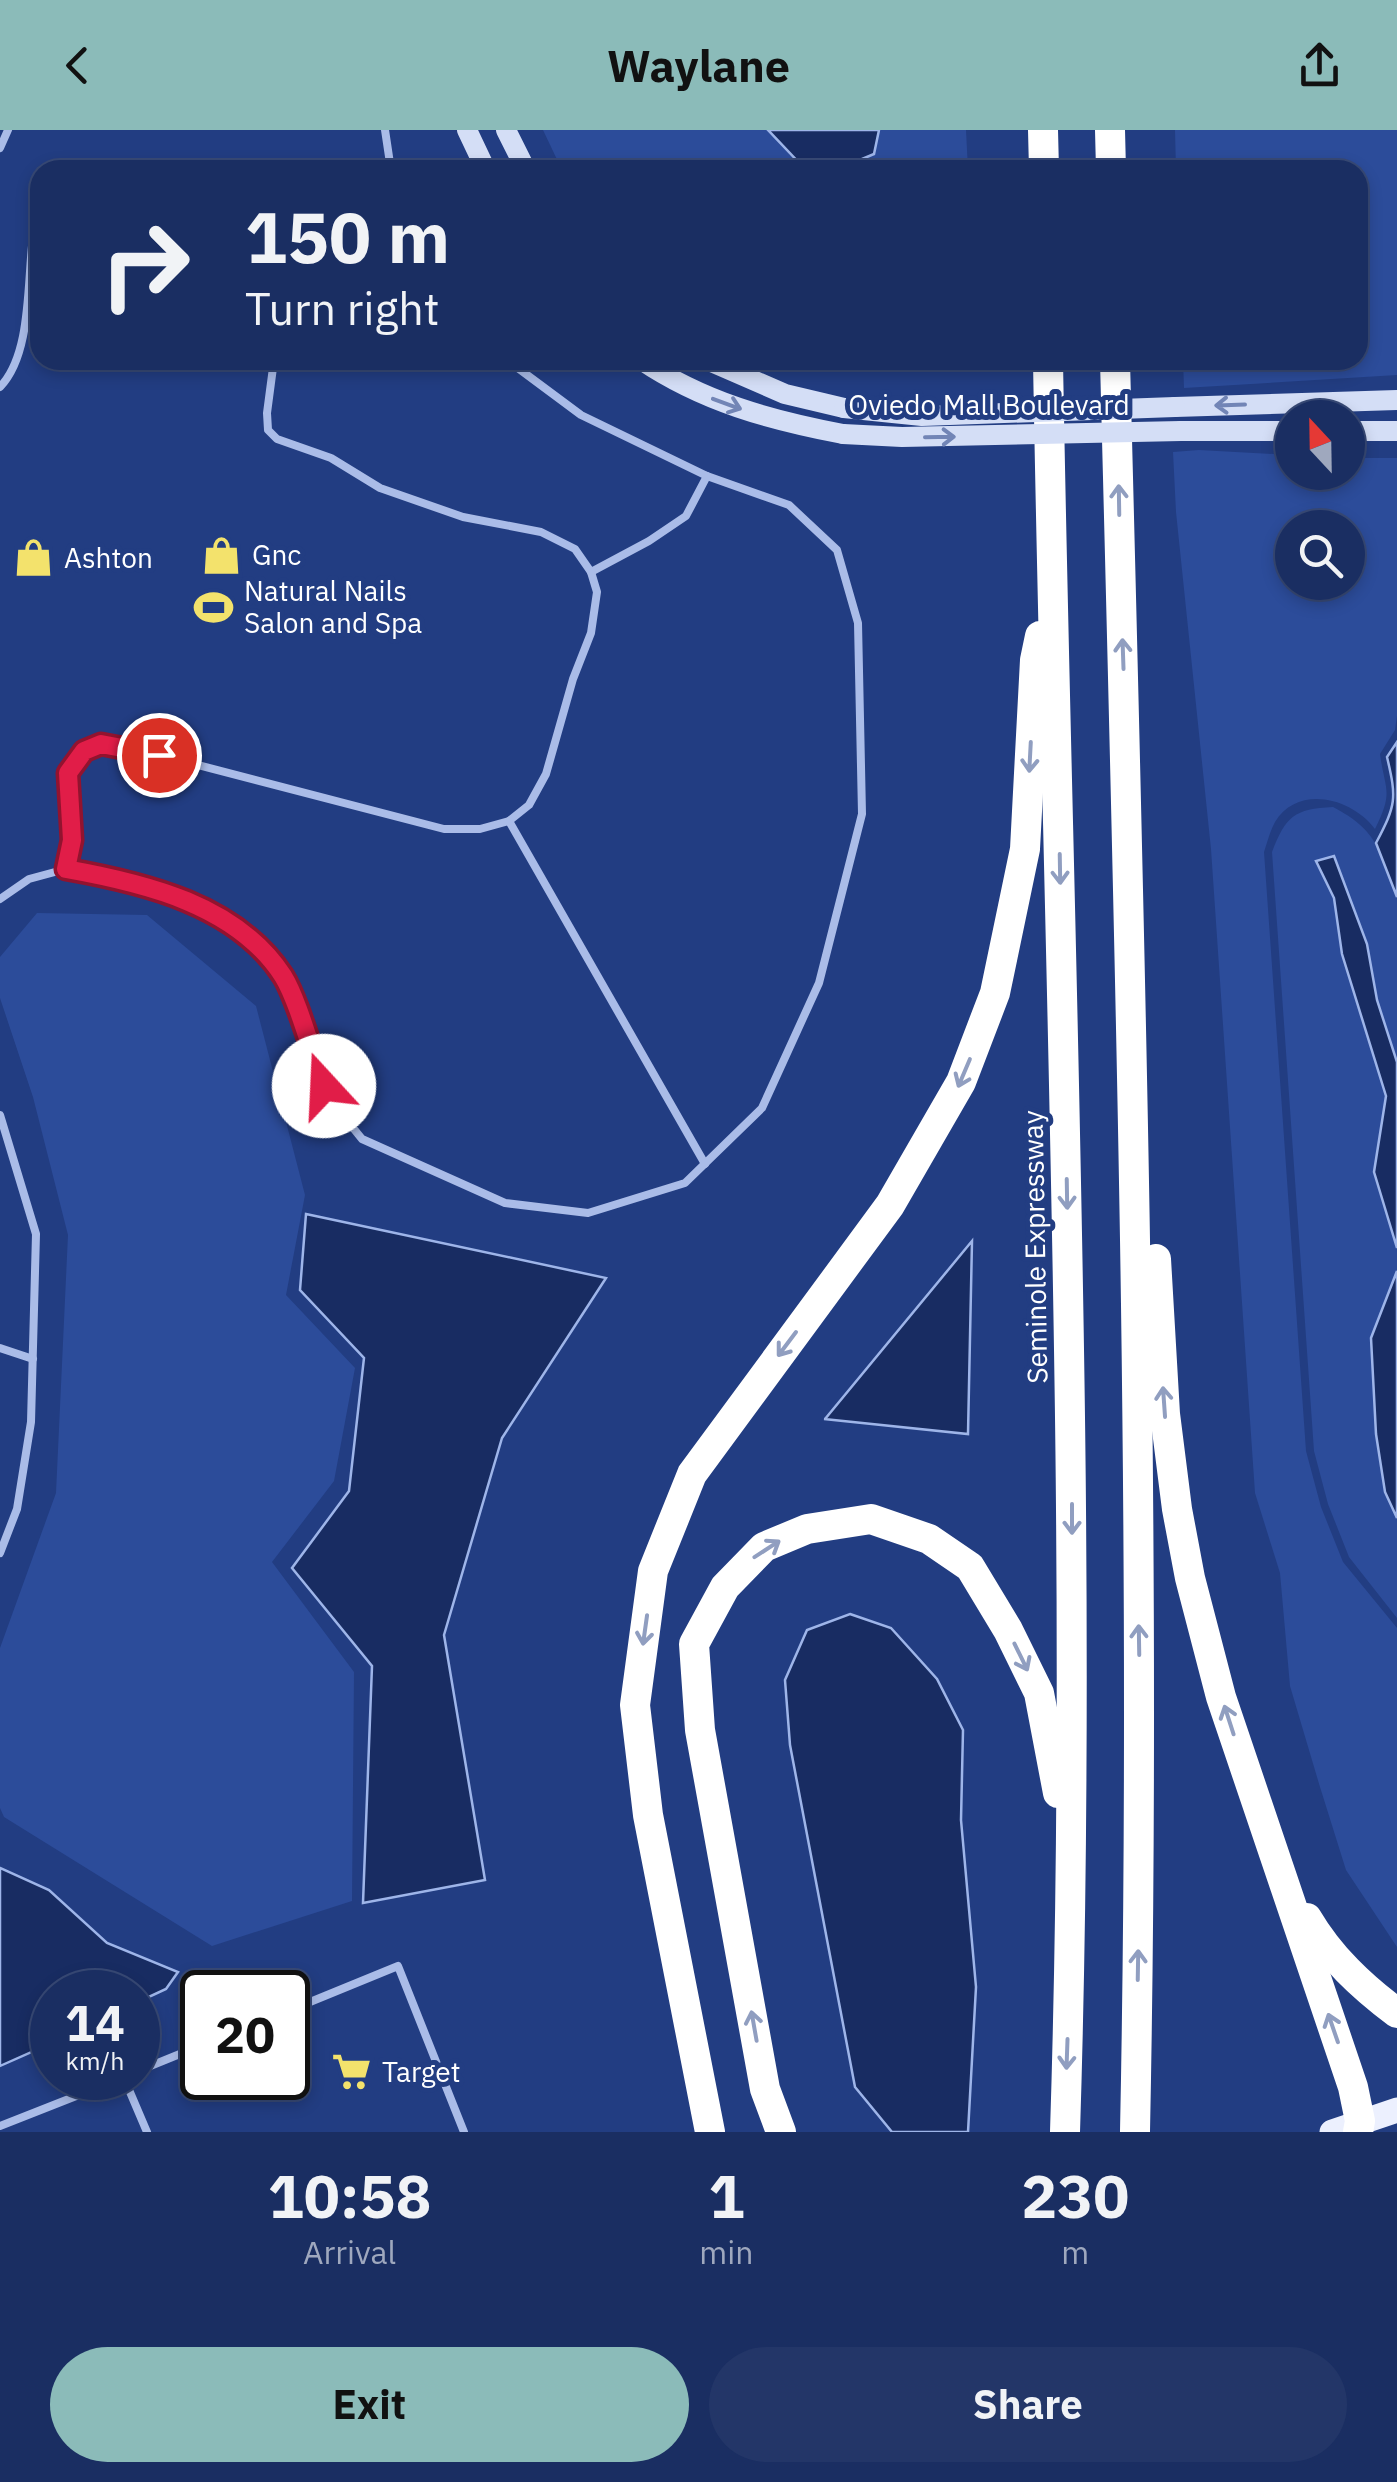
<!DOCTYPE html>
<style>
body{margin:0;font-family:"IBM Plex Sans",sans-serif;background:#233668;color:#f1f3f6;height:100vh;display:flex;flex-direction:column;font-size:38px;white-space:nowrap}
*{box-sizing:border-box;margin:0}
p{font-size:32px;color:#9fa8be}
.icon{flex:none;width:55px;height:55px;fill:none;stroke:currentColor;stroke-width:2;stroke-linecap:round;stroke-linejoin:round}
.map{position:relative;height:2002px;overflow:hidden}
.sheet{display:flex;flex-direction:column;background:#1a2e62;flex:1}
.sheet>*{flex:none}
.guide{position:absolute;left:30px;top:30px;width:1338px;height:210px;border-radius:30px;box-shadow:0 5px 15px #0003,0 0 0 2px #384a77;background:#1a2e62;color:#f1f3f6;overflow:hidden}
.needle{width:65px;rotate:338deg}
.controls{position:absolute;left:1275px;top:270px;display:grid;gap:20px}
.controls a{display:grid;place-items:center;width:90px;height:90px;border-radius:50%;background:#1a2e62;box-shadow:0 5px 15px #0003,0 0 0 2px #384a77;font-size:50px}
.speed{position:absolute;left:30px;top:1840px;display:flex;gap:20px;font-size:50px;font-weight:700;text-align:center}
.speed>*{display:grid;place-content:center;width:130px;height:130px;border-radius:50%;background:#1a2e62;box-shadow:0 5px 15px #0003,0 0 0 2px #384a77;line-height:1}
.speed small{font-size:25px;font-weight:400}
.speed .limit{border:5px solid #111;border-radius:15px;background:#fff;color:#111}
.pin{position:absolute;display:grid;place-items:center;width:85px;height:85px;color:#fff;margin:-42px;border:5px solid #fff;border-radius:50%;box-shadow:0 2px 10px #0007}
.me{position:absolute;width:110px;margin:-55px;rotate:340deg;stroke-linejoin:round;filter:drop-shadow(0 0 8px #0008)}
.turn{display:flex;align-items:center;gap:35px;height:210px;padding:0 50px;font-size:45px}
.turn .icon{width:130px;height:130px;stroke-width:2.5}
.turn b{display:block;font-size:70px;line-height:85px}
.eta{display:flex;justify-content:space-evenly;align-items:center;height:170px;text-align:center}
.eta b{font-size:60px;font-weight:700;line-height:70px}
.primary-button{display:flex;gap:20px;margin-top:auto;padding:20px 50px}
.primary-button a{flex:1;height:115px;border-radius:60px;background:#8bbbb9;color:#111;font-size:40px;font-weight:700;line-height:115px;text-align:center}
.primary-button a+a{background:#233668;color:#f1f3f6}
header{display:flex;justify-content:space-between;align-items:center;height:130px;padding:0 50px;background:#8bbbb9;color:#111;font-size:45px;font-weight:700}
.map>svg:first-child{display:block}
.green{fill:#2c4c9a;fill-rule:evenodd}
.water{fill:#182c62;stroke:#9eb5e9;stroke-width:2.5}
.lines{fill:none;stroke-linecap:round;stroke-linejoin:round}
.lane{stroke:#aabce8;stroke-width:8}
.secondary{stroke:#d4def6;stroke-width:20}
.primary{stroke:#ecf0fe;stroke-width:25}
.highway{stroke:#fff;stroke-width:30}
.secondary-bridge{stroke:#d4def6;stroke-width:20}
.oneway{stroke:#7285b6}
.oneway2{stroke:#909ec0}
.route-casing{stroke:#92132f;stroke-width:25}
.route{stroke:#e11d48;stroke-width:18}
.labels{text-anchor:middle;stroke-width:10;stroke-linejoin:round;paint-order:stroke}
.street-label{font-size:28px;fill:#fff;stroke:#223d82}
.poi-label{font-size:28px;fill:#fff;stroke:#223d82;text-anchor:start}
</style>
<header><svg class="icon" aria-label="back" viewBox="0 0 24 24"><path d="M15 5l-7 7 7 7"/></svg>Waylane<svg class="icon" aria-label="share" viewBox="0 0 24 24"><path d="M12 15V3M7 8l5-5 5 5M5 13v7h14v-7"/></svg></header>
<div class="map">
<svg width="1397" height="2002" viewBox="0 0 1397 2002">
<rect width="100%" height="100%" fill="#223d82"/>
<g class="green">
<polygon points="543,0 966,0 968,40 562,40"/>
<polygon points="1175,0 1397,0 1397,245 1184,258 1183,230 1358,230 1358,40 1176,40"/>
<polygon points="820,230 979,230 979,241 824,232"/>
<path d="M1199,320L1292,325V342H1348V328H1397V586L1395,600L1380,624C1385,661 1394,661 1375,699C1352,668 1298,654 1275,692C1270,701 1267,713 1264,722L1306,1321L1321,1377L1343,1432L1397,1498V1817L1346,1740L1320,1657L1290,1556L1280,1443L1255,1363L1211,719L1176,382L1173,322ZM1292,398H1348V452H1292Z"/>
<path d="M1333,677C1379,701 1379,721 1397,767V1488L1349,1427L1328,1374L1314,1321L1272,722C1286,686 1294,679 1333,677Z"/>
<polygon points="37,783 147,785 256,876 305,1065 286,1165 355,1238 334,1351 272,1432 354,1542 352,1771 212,1816 4,1687 0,1678 0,1518 56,1363 68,1105 33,967 0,868 0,827"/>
</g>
<g class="water">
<polygon points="768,0 879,0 874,24 836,40 806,40"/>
<path d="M1397,612V767L1376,713C1396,675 1397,669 1387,627Z"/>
<polygon points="1334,726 1367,814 1377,870 1397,932 1397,1118 1374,1042 1386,966 1342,824 1334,768 1316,731"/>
<polygon points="306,1084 606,1148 502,1308 444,1505 485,1750 363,1773 372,1536 292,1438 349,1361 364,1228 300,1160"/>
<polygon points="972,1111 968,1304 824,1289 825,1289"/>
<polygon points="1397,1141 1397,1388 1385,1362 1376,1304 1371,1208"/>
<polygon points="850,1484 891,1498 937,1549 963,1600 961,1690 976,1857 968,2002 892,2002 855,1957 790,1615 785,1550 807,1500"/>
<polygon points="0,1738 49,1760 107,1813 178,1842 166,1859 138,1872 138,1862 52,1862 52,1913 0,1936"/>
</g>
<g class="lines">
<g class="lane">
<polyline points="385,0 391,40"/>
<polyline points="0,18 8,0"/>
<path d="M0,257C32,224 27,151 33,107L40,94"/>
<polyline points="591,442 649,411 686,386 707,346"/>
<polyline points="509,691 705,1034"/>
<path d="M66,739C68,728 72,717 71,707C70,662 55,611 121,615L444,699H480L509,691L529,675L546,644L573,549L591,503L597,462L591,442L575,419L541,402L463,387L380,358L331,328L277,309L268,300L267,283L274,230"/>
<polyline points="0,769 29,749 66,739 169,762 249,807 285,848 328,967 362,1009 505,1073 588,1083 685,1053 762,978 819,853 862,684 858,493 837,420 789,375 707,346 581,285 507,230"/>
<polyline points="0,985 36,1104 31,1292 17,1379 0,1423"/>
<polyline points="0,1218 33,1229"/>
<polyline points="288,1881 398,1836 464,2002"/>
<polyline points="138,1941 202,1915"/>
<polyline points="124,1948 147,2002"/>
<polyline points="0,1996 122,1948"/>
</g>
<g class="secondary">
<polyline points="467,0 486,40"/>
<polyline points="506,0 526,40"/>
<path d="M641,230C703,272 770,290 843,304"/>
<polyline points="707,230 785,264 844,278"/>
<polyline points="1175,277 1397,270"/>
<polyline points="1181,301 1292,301"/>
<polyline points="1348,301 1397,301"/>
</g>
<polyline class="primary" points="1332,2002 1397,1980"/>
<g class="highway">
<polyline points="1043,0 1044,40"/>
<polyline points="1110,0 1111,40"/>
<path d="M1048,230C1058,821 1084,1411 1065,2002"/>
<path d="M1115,230C1130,821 1147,1411 1135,2002"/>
<polyline points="1156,1129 1165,1284 1177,1379 1190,1448 1221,1567 1353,1957 1360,1991 1358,2002"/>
<path d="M1307,1788C1330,1827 1361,1856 1397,1883"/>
<polyline points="710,2002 648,1685 635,1575 653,1441 692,1344 890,1075 961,952 995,863 1025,719 1035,530 1040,506"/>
<polyline points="781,2002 765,1959 700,1600 694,1514 725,1457 764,1417 807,1399 871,1389 929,1409 970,1437 1008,1500 1039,1563 1058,1663"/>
</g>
<g class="secondary-bridge">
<polyline points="844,278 922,286 1175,277"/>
<polyline points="843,304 902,307 1181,301"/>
</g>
</g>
<defs><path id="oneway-shaft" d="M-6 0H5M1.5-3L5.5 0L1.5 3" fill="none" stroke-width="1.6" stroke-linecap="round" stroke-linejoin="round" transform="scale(2.5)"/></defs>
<g class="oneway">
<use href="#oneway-shaft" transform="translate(727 274) rotate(20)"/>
<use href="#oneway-shaft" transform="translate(1230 275) rotate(178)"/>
<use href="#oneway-shaft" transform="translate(940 307) rotate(-1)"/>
</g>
<g class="oneway2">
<use href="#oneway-shaft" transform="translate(1119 370) rotate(-91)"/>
<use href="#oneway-shaft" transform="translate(1123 524) rotate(-92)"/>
<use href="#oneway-shaft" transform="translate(1030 627) rotate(93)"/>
<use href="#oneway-shaft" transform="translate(1060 739) rotate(89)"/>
<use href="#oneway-shaft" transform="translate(964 943) rotate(113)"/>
<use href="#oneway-shaft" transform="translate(1067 1064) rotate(89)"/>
<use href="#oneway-shaft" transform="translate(787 1214) rotate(127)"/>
<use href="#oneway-shaft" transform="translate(1164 1272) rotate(-94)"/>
<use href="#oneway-shaft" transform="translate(1072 1389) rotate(90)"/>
<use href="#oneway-shaft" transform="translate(767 1419) rotate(-33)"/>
<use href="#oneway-shaft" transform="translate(645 1500) rotate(98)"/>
<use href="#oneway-shaft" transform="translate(1139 1510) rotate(-91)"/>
<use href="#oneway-shaft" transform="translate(1021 1527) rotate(64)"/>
<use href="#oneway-shaft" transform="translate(1229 1590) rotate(-108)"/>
<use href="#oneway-shaft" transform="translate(1138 1835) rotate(-89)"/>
<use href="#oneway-shaft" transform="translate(754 1896) rotate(-100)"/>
<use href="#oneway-shaft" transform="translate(1333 1898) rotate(-109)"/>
<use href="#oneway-shaft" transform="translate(1067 1924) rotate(92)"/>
</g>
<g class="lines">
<defs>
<path id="route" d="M159,625L101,614L84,621L68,643L72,710L66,739C145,753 237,775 283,846C298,870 313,927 324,956"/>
</defs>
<use href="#route" class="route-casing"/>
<use href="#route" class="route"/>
</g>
<defs>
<symbol id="shop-bare" viewBox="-9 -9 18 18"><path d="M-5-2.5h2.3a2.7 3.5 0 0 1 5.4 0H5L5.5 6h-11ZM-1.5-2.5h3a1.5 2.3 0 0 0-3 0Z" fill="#f3e26c" stroke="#223d82" stroke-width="2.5" paint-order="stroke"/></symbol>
<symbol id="stadium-bare" viewBox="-9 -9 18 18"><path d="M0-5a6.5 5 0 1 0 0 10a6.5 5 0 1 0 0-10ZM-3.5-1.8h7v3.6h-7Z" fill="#f3e26c" stroke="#223d82" stroke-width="2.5" paint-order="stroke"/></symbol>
<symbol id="supermarket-bare" viewBox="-9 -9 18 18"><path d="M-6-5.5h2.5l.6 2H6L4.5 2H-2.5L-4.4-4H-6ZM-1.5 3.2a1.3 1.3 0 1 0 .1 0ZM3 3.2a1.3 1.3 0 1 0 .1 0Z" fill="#f3e26c" stroke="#223d82" stroke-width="2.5" paint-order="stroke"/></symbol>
</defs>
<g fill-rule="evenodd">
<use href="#shop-bare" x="194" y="398" width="55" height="55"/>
<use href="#shop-bare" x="6" y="400" width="55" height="55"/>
<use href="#stadium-bare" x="186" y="450" width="55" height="55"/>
<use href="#supermarket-bare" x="324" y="1914" width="55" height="55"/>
</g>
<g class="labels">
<g class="street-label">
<text x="989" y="285">Oviedo Mall Boulevard</text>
<text transform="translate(1035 1117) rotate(-91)" y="10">Seminole Expressway</text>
</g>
<g class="poi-label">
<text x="252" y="435">Gnc</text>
<text x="64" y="438">Ashton</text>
<text x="244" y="471">Natural Nails<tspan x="244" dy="32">Salon and Spa</tspan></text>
<text x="382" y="1952">Target</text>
</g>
</g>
</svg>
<div class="controls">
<a><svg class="needle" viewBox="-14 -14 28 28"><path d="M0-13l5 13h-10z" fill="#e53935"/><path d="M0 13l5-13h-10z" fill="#9fa8be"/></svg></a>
<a><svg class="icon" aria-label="search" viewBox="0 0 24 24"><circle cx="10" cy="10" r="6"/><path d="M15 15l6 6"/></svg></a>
</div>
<div class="speed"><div>14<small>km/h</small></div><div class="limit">20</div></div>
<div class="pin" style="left:159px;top:625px;background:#d93025"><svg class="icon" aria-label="arrive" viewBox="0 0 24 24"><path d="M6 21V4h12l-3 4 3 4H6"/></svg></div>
<svg class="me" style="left:324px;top:956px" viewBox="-20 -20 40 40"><circle r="19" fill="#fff"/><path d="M0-13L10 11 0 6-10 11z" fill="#e11d48"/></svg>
<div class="guide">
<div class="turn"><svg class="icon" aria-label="right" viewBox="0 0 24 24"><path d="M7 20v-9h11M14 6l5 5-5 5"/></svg><div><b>150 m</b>Turn right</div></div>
</div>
</div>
<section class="sheet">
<div class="eta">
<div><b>10:58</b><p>Arrival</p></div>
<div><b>1</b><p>min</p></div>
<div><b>230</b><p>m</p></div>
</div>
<div class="primary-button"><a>Exit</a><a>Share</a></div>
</section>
